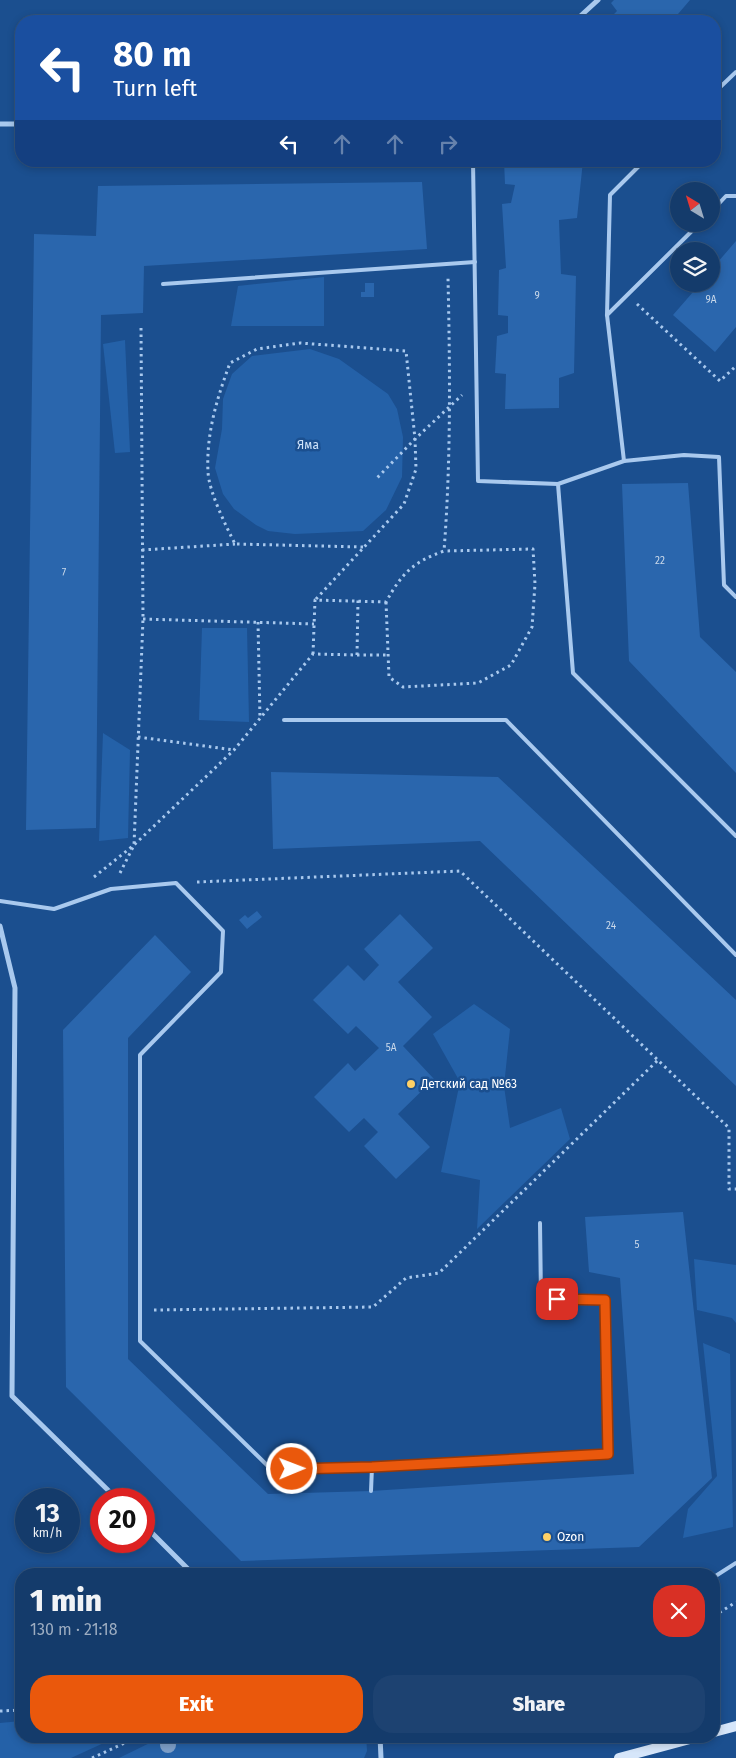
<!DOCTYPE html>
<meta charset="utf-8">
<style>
body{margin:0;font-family:"Fira Sans",sans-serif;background:#1d4271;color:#f1f3f6;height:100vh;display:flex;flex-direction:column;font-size:19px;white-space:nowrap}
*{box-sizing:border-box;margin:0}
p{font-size:16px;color:#9dadc1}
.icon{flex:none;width:28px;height:28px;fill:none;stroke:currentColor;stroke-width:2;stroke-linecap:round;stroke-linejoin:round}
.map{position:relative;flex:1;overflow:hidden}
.side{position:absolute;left:15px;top:1568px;width:705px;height:175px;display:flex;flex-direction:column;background:#143b6b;border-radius:20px;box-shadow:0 2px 8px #0003,0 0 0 1px #33557e}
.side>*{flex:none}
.top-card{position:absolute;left:15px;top:15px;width:706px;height:152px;border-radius:20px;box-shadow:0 2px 8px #0003,0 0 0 1px #33557e;background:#1a4fa0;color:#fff;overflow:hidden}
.needle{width:32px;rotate:322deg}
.controls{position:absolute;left:670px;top:182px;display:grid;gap:10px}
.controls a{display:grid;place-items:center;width:50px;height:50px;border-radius:50%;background:#143b6b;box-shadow:0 2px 8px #0003,0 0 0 1px #33557e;font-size:25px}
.speed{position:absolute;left:15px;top:1488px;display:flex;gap:10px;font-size:25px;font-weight:700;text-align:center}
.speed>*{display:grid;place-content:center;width:65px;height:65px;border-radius:50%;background:#143b6b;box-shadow:0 2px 8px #0003,0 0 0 1px #33557e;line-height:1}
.speed small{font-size:12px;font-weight:400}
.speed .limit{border:8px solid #d22;background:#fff;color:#111}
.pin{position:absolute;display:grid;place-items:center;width:42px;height:42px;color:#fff;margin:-21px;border-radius:10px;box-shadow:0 2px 8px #0006}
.me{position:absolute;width:55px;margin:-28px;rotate:89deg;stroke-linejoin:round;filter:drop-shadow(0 0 4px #0008)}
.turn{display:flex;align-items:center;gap:18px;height:105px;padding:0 15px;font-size:22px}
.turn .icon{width:65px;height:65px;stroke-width:2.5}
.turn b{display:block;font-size:35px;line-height:42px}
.lanes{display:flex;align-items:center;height:48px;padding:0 15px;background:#0003;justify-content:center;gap:25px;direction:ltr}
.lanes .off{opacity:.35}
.round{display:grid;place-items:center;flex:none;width:52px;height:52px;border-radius:20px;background:#1d4271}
.summary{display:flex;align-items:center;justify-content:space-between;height:85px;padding:0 15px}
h1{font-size:30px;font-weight:800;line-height:38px}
.button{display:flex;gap:10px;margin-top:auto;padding:10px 15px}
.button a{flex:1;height:58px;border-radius:20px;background:#ea580c;color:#fff;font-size:20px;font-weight:800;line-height:58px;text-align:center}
.button a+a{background:#1d4271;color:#f1f3f6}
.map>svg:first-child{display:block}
.green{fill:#2461a8}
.building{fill:#2a66ad}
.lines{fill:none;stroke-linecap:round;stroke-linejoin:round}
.path{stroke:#a9c9ee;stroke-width:3;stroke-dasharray:2.5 4;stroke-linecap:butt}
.lane{stroke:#a9c9ee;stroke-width:4}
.street{stroke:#a9c9ee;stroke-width:5}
.secondary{stroke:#d6e6fa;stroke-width:10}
.tree{fill:#7ea0ca}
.route-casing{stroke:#983908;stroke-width:12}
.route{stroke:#ea580c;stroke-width:9}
.poi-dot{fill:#ffd166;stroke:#1b4f8f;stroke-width:2}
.labels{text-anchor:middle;stroke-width:5;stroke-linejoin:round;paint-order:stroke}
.number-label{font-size:10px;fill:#cad9ea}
.park-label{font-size:12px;fill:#cfe3fa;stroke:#1b4f8f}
.poi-label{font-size:12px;fill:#fff;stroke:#1b4f8f;text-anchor:start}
</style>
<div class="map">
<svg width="736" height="1758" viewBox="0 0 736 1758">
<rect width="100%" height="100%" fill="#1b4f8f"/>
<g class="green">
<polygon points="324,277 324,326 231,326 238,286"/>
<polygon points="125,340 130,452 115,453 103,344"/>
<polygon points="310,349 339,359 388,394 397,409 403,437 402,477 386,510 363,531 295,534 268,531 256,525 234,509 223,494 215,468 222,429 223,399 232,374 252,356"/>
<polygon points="202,628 247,628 249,722 199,720"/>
<polygon points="103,733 130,750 128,838 99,841"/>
<polygon points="474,1004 510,1029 504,1086 510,1128 561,1108 570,1139 477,1229 480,1180 441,1172 460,1082 433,1034"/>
<polygon points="694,1259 736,1265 736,1323 732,1318 697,1310"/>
<polygon points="703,1343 730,1354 733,1527 683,1538 688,1509 717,1476"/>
<polygon points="21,1721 21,1736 119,1736 71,1758 0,1758 0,1723"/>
<polygon points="164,1736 366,1736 367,1751 364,1758 119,1758"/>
</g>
<g class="building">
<polygon points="614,0 690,0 678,14 680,21 607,21 617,11 611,3"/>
<polygon points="504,161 583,161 577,218 559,220 561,274 576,276 574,373 559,378 559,408 505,409 506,374 495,373 497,336 508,333 508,316 498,315 499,270 506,268 502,204 511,203 515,185 505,184"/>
<polygon points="422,182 427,249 144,266 143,313 101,315 96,828 26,830 34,234 96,236 98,186"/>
<polygon points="736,241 736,327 715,352 673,315 700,284 711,284 711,270"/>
<polygon points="365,283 374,283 374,297 361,297 361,292 365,292"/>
<polygon points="688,483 700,637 736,672 736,773 629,661 622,484"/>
<polygon points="271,772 498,777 736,1000 736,1086 480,841 273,849"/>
<polygon points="257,911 262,917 247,929 239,920 245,915 248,918"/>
<polygon points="400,914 433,948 398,982 432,1017 403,1046 434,1079 398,1114 430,1147 396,1179 364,1146 378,1132 364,1118 349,1132 314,1097 348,1063 355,1071 379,1048 356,1026 348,1034 313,1000 348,965 364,981 379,965 364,949"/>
<polygon points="155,935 191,972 128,1038 128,1359 268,1494 371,1491 634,1474 620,1278 589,1272 585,1217 683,1212 712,1478 639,1547 241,1561 66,1387 63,1030"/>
</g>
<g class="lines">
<g class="path">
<polyline points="637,304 720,381 736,366"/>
<path d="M363,547L235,544C226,526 209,492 208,472C206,434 217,398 230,363L257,349L300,343L406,351L415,439L377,478"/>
<polyline points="142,550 235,544"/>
<polyline points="316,599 404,504 416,469 415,439 462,395"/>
<polyline points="386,602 389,677 403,687 478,683 511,665 532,627 535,584 533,549 444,551"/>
<polyline points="143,619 314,624"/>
<polyline points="258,622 260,719"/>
<path d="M313,654L315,600L386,602C402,573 413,562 444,551C451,460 450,369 448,278"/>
<polyline points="357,655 388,655"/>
<polyline points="138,737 234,750"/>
<polyline points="120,873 134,845 143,619 141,328"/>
<polyline points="94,877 134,845 234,750 313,654 357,655 358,600"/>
<polyline points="197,882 460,871 729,1128 729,1189 736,1189"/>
<polyline points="154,1310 373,1307 406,1278 439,1273 658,1060"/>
<polyline points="714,1616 736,1602"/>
<polyline points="0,1711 21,1710"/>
<polyline points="92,1758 140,1736"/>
</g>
<g class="lane">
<polyline points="715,92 736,72"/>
<polyline points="473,161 478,481 558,484 624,461 684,455 719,457 724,585 736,597"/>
<polyline points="711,212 726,196 736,196"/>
<polyline points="163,284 475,262"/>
<polyline points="607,315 699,224"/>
<polyline points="624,461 607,315 610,195 644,161"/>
<polyline points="558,484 573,673 736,836"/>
<polyline points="284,720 506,720 736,955"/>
<polyline points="0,901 54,909 111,889 176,883 223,931 221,972 140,1055 140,1341 272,1470 372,1467 371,1491"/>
<polyline points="372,1467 608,1454 605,1299 541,1299 540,1223"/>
<polyline points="714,1577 736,1563"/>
</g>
<g class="street">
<polyline points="575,21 598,0"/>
<polyline points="0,124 21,124"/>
<polyline points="0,926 15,988 12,1396 117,1499"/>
<polyline points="144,1525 193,1574"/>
<polyline points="380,1736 381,1758"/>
</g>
<g class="secondary">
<polyline points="714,1732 736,1726"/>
<polyline points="619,1758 701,1736"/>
</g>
</g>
<circle class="tree" cx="168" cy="1745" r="8"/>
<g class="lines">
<defs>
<polyline id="route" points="292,1469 372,1467 608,1454 605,1300 557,1299"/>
</defs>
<use href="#route" class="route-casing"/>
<use href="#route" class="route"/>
</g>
<g class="poi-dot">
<circle cx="411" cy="1084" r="5"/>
<circle cx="547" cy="1537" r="5"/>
</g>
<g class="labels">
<g class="number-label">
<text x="537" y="299">9</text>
<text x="711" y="303">9А</text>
<text x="660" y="564">22</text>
<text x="64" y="576">7</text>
<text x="611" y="929">24</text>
<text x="391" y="1051">5А</text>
<text x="637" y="1248">5</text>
</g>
<g class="park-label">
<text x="308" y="449">Яма</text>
</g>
<g class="poi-label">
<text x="421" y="1088">Детский сад №63</text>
<text x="557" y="1541">Ozon</text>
</g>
</g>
</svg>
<div class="controls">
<a><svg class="needle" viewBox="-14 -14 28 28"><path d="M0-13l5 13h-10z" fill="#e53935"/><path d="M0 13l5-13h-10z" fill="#9dadc1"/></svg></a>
<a><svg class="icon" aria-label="layers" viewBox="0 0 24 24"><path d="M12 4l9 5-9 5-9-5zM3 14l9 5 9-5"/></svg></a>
</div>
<div class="speed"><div>13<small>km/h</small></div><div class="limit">20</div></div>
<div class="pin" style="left:557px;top:1299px;background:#d93025"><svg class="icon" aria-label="arrive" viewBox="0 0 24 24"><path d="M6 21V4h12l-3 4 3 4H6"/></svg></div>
<svg class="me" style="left:292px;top:1469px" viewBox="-20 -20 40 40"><circle r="17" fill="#ea580c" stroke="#fff" stroke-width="3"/><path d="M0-11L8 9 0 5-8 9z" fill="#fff"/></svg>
<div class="top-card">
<div class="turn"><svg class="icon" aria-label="left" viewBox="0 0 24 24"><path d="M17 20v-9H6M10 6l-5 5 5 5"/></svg><div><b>80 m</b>Turn left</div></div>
<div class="lanes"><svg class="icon" aria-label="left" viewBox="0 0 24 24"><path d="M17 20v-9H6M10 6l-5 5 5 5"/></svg><svg class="icon off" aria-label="ahead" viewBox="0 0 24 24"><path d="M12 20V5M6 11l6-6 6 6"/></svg><svg class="icon off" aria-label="ahead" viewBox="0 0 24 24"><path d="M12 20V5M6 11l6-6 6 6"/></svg><svg class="icon off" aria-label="right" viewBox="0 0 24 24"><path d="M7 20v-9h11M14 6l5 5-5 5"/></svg></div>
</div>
<section class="side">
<div class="summary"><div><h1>1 min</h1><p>130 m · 21:18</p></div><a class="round" style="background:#d93025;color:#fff"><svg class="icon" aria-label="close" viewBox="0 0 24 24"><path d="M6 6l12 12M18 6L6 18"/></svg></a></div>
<div class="button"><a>Exit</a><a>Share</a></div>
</section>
</div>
